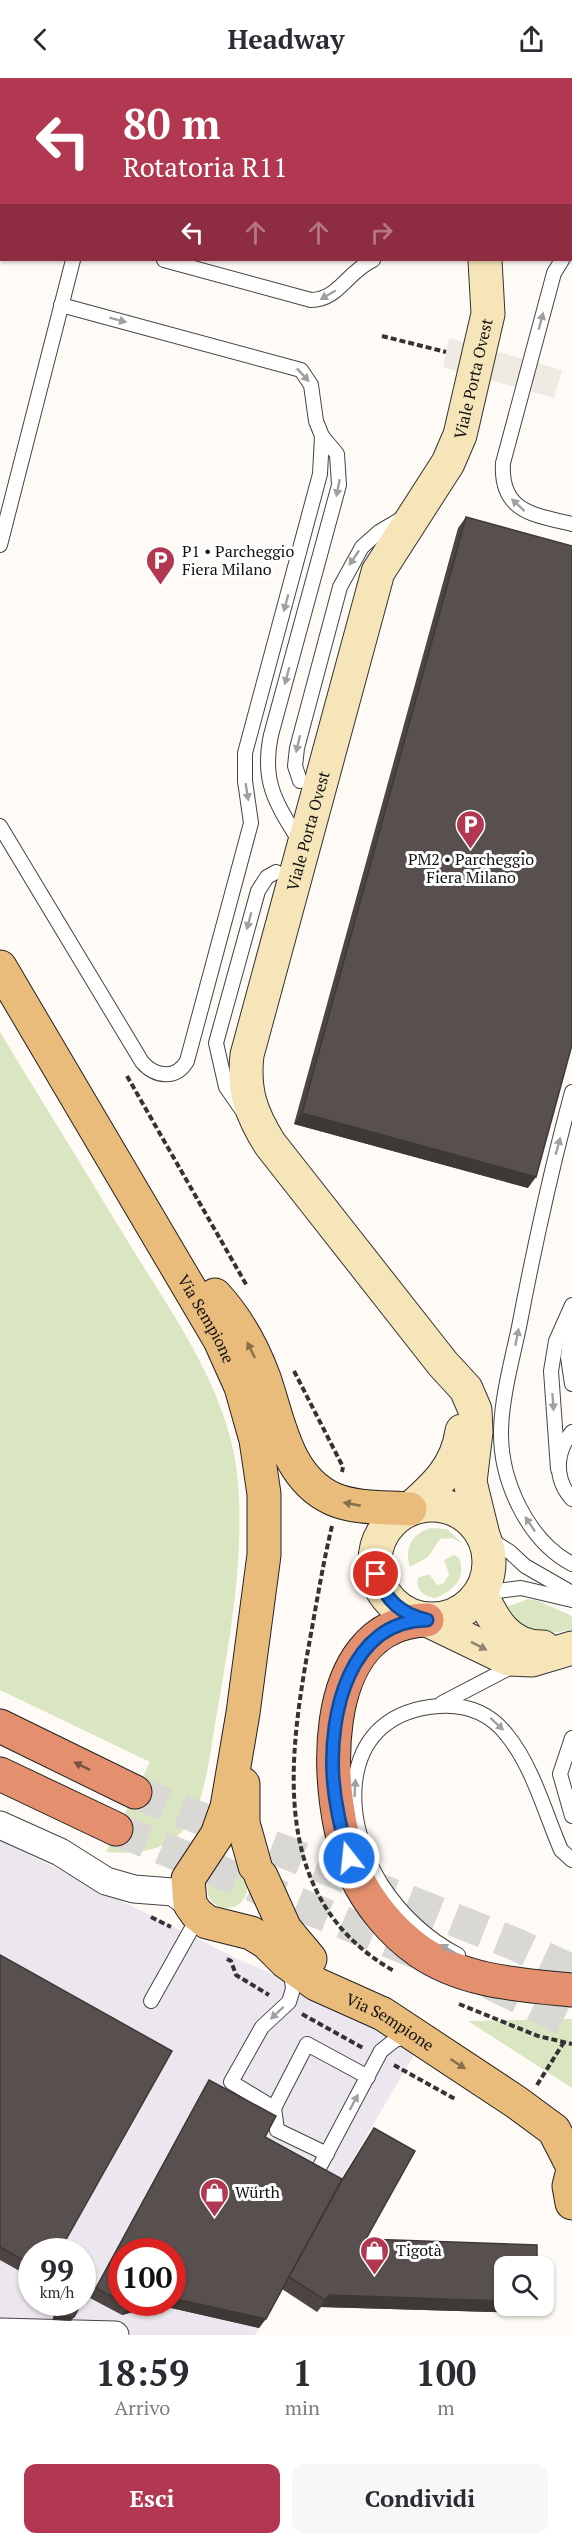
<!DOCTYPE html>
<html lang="it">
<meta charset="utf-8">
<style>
body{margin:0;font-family:"PT Serif",serif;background:#f7f7f7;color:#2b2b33;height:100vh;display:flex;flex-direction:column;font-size:22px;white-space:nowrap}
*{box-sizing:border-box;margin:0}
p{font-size:20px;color:#7c7c81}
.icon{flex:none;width:33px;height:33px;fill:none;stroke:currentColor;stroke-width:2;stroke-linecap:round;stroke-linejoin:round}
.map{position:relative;height:2257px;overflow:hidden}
.side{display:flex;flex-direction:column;background:#fff;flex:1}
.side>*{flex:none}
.top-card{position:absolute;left:0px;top:0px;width:573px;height:183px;box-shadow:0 2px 4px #0004;background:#b23852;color:#fff;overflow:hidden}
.fabs{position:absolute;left:494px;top:2178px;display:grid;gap:12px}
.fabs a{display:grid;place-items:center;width:60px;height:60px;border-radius:12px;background:#fff;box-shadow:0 2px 4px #0004;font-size:30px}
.speed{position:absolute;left:18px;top:2160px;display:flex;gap:12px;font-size:30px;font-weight:700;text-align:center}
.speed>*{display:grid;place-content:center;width:78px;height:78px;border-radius:50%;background:#fff;box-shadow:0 2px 4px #0004;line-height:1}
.speed small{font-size:15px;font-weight:400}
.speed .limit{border:9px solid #d22;background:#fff;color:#111}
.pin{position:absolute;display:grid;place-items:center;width:51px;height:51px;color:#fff;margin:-26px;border:3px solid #fff;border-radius:50%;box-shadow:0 2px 6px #0007}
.me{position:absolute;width:66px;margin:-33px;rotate:344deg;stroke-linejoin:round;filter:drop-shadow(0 0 4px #0008)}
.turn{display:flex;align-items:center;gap:21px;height:126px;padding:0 24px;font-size:27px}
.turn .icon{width:78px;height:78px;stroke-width:2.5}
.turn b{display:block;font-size:42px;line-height:51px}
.lanes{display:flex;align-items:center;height:57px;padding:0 24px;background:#0003;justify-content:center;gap:30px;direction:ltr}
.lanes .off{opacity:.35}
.eta{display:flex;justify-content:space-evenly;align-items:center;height:102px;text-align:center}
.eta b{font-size:36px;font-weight:600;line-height:42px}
.cta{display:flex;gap:12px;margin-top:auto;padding:12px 24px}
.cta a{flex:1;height:69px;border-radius:12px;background:#b23852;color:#fff;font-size:24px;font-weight:600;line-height:69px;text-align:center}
.cta a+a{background:#f7f7f7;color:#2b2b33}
header{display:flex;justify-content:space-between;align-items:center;height:78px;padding:0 24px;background:#fff;font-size:27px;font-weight:600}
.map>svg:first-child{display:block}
.industrial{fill:#ece7ee;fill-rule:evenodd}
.green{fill:#dae6c2}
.plaza{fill:#efeae3}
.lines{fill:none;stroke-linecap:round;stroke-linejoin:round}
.highway-tunnel{stroke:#dad8d4;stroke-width:33;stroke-dasharray:33 16;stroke-linecap:butt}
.lane-casing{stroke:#444;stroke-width:16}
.street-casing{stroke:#444;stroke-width:29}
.secondary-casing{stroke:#333;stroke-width:35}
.primary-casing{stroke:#222;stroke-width:35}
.highway-casing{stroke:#222;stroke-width:35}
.path{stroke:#333;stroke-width:4;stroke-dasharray:6 3;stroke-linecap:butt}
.lane{stroke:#fff;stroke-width:14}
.street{stroke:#fff;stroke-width:27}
.secondary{stroke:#f6e5b9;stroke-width:33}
.primary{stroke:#e9bc7b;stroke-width:33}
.highway{stroke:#e4906e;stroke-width:33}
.wall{fill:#4c4543;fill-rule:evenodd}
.shaded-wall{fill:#3e3837}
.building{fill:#58504e;stroke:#3e3837;stroke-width:1.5}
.oneway{fill:#a0a0a0}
.oneway2{fill:#886f4b}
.oneway3{fill:#8f866d}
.oneway4{fill:#7a5040}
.route-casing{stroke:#114b97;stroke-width:15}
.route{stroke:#1a73e8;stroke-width:10}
.labels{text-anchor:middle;stroke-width:6;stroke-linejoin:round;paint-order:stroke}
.street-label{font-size:16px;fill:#111;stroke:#fff}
.poi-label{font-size:16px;fill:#111;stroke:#fff;text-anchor:start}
</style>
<header><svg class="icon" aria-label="back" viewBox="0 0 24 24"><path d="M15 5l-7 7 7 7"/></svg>Headway<svg class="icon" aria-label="share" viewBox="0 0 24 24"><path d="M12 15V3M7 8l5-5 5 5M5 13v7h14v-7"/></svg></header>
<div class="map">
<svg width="572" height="2257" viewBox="0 0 572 2257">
<rect width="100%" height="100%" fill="#fefbf6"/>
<path class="industrial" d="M0,1762L240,1882L362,1935L418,1970L336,2110L255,2257H0ZM32,2174H82V2224H32ZM122,2174H172V2224H122Z"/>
<g class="green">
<path d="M0,954C42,1023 85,1093 127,1162C172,1236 231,1315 238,1404C245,1492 226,1579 212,1665C201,1735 190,1781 106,1774L150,1684L0,1612Z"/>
<path d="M431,1450L447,1451L462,1465L452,1460L440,1461L428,1479L410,1489C404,1470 412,1455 431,1450Z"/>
<path d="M454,1477L459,1480C467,1501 453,1512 436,1520C425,1520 415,1511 418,1500L429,1496L437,1507L444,1505L449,1496L444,1482Z"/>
<polygon points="528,1521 539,1523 572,1538 572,1552 551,1555 518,1551 507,1529"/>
<circle cx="227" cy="1810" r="20"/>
<polygon points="572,1941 572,2010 468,1943"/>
</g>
<polygon class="plaza" points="449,260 562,292 554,320 443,289"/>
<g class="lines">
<g class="highway-tunnel">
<polyline points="135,1714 515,1866 572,1893"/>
<polyline points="116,1751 420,1876"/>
<polyline points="490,1905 572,1945"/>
</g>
<defs>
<g id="lane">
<polyline points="119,2 119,0"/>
<polyline points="454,2 454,0"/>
<polyline points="480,2 481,0"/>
<path d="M164,182L311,222C338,222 347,194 373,182"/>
<path d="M562,182L554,195L503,385C500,434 534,437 572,446"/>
<polyline points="0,467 73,182"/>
<polyline points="300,703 295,688 297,670 340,509 362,469 379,454 401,441"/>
<path d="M0,748L142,984C155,999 176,1002 187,983L251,745L245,703V675L320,396L322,358L316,343L311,307L301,292L61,227"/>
<path d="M300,764C276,725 261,704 271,657L339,407L337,376L322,358"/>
<path d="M572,1014C551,1092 534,1170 519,1249C512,1282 502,1318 501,1352C500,1402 527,1462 572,1486"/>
<polyline points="244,1035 226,1009 216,965 258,813 267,799 276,794"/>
<polyline points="572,1242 568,1279 572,1306"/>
<path d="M572,1354C555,1374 554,1401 572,1421"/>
<polyline points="558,1391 551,1293 556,1263 572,1227"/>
<polyline points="483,1457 510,1474 525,1488 572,1515"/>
<polyline points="481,1515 521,1510 572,1522"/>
<polyline points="442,1625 515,1587"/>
<polyline points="572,1660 560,1696 572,1738"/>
<path d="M458,1877C427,1861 400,1835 381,1806C338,1737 340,1635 439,1628C467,1626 490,1635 507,1657C533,1689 545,1735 561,1772L572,1782"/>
<polyline points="291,1894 293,1911 289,1924 262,1949 231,2004 274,2030 277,2052 327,2076"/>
<polyline points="151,1923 192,1850"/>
<polyline points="274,2030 307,1966 368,1999"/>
<polyline points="319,2090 381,1973 395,1962 411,1957"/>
</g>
<g id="street">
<polyline points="0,1747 60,1774 106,1803 134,1811 173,1814 190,1826"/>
<polyline points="0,2254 115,2257"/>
</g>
<g id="secondary">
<polyline points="514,2 514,0"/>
<circle cx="432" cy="1484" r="57"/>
<path d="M410,1431C436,1408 457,1389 462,1353"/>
<path id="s1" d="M483,1457L470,1404L476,1354L475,1332L466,1311L443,1286L270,1066C251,1036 243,1013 247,977L378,494L448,385L460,357L488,236L485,182"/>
<path d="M481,1515C493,1543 509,1570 543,1569"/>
<polyline points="427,1542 508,1581 532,1582 572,1570"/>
</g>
<g id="primary">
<path id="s2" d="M0,889L220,1262L241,1309L256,1362L264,1416V1477L243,1635L227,1729L217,1757L188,1801L190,1826L197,1836L207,1844L251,1855L266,1864L286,1884L316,1906L383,1936L516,2024L554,2052L572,2087"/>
<path d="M215,1217C237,1241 253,1270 264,1300C279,1343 286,1400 333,1421C356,1431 386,1429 410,1431"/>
<polyline points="243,1706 243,1745 255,1788"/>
<polyline points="261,1798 285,1851 310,1881"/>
<polyline points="572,2096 569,2108 572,2125"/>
</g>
<g id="highway">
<path d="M427,1542C313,1545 323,1723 355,1796C369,1826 392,1854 419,1873C463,1904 520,1907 572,1912"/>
<polyline points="0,1648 135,1714"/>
<polyline points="0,1696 116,1751"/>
</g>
</defs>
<use href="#lane" class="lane-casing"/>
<use href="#street" class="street-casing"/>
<use href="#secondary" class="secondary-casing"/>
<use href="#primary" class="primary-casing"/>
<use href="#highway" class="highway-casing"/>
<g class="path">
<polyline points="382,258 446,274"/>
<polyline points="127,998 247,1208"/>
<polyline points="294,1293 343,1389 342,1394"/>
<path d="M332,1448C323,1485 317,1523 310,1561C288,1681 268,1821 394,1893"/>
<polyline points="151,1839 171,1849"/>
<polyline points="227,1881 231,1883 236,1897 269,1917"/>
<polyline points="459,1926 538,1958 572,1966"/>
<polyline points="302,1936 363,1970"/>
<polyline points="394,1987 455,2021"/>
<polyline points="537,2007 564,1964"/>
</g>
<use href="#lane" class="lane"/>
<use href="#street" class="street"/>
<use href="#secondary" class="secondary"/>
<use href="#primary" class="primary"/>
<use href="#highway" class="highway"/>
</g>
<g class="wall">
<polygon points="466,439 528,1110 294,1046 458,450"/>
<polygon points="0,1877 32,2174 32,2200 0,2182"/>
<path d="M209,2002L265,2059L342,2101L374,2050L366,2161L529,2235L321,2229L317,2234L282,2211L259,2250L158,2227L122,2237L90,2220L203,2012ZM122,2174L172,2224H122Z"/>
</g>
<g class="shaded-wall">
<polygon points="302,1035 536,1099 528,1110 294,1046"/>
<polygon points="329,2217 504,2223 504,2228 535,2228 529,2235 321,2229 317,2234"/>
<polygon points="172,2220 266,2241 259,2250 158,2227 122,2237 128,2228 140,2224 172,2224"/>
<polygon points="54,2239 74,2239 71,2243 52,2242"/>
</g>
<g class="building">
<polygon points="466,439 572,468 572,967 536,1099 302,1035"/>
<polygon points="0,1877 172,1973 59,2174 32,2174 32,2187 0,2169"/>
<polygon points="209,2002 276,2038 265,2059 342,2101 266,2241 172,2220 172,2174 122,2174 122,2224 96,2210"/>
<polygon points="374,2050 415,2073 366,2161 537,2167 537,2188 504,2188 504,2223 329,2217 325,2222 289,2199 344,2099"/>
<polygon points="62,2224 82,2224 74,2239 54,2239"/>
<polygon points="123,2224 140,2224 128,2228"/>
</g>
<defs><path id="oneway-solid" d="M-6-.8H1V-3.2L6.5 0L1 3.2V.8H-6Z" transform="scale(1.5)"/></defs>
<g class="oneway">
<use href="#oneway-solid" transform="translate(328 217) rotate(150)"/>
<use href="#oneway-solid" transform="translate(118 242) rotate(15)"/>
<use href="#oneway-solid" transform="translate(541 243) rotate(-75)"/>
<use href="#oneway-solid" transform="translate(303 297) rotate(47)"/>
<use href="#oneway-solid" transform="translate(338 410) rotate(101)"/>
<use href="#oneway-solid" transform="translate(518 427) rotate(-137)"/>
<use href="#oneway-solid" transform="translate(354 480) rotate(124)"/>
<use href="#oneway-solid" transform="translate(286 525) rotate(105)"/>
<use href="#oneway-solid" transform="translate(287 598) rotate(105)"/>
<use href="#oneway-solid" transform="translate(298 666) rotate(103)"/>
<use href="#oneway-solid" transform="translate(247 714) rotate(81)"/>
<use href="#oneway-solid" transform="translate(249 843) rotate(105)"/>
<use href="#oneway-solid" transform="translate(558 1068) rotate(-75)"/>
<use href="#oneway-solid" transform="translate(517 1259) rotate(-79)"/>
<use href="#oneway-solid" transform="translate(553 1324) rotate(86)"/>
<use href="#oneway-solid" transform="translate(530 1446) rotate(-124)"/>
<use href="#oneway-solid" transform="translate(497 1646) rotate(43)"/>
<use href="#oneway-solid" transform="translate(355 1710) rotate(-87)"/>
<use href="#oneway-solid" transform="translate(448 1871) rotate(-149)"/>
<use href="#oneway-solid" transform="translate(277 1935) rotate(137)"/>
<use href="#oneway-solid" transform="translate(354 2024) rotate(-62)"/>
</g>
<g class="oneway2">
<use href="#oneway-solid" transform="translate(251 1272) rotate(-116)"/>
<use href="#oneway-solid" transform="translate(352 1426) rotate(-169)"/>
<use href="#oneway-solid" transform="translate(458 1986) rotate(33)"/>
</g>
<use class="oneway3" href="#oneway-solid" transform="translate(479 1568) rotate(27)"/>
<use class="oneway4" href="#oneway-solid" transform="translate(82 1688) rotate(-154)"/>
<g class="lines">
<defs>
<path id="route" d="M349,1780C341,1753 335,1727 333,1699C329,1636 349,1543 427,1542C400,1536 386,1522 376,1496"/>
</defs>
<use href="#route" class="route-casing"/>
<use href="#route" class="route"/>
</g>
<defs>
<symbol id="parking-pin" viewBox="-11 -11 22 30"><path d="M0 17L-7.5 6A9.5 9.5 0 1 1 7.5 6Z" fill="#b23852" stroke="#fff"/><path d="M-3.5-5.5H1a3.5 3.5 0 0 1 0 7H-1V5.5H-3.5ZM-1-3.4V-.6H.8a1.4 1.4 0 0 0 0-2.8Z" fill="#fff"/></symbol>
<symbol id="shop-pin" viewBox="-11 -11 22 30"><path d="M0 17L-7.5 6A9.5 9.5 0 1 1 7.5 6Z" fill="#b23852" stroke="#fff"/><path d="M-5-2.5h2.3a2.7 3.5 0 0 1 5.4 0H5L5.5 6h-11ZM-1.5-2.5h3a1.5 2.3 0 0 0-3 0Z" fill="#fff"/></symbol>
</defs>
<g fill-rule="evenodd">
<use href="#parking-pin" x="144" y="466" width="33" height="45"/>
<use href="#parking-pin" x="454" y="730" width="33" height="45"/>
<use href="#shop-pin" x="198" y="2098" width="33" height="45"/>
<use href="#shop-pin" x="358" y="2156" width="33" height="45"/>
</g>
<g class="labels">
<g class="street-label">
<text dy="6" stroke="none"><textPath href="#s1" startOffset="1276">Viale Porta Ovest</textPath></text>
<text dy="6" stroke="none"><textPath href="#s1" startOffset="790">Viale Porta Ovest</textPath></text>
<text dy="6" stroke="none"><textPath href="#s2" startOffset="408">Via Sempione</textPath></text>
<text dy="6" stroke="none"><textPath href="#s2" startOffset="1254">Via Sempione</textPath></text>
</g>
<g class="poi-label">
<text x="182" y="479">P1 • Parcheggio<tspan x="182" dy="18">Fiera Milano</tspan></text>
<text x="471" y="787" text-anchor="middle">PM2 • Parcheggio<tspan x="471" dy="18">Fiera Milano</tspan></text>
<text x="235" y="2120">Würth</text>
<text x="396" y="2178">Tigotà</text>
</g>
</g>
</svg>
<div class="fabs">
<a><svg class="icon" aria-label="search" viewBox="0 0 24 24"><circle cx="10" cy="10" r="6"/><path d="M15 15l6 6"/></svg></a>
</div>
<div class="speed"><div>99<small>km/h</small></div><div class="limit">100</div></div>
<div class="pin" style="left:376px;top:1496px;background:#d93025"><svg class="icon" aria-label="arrive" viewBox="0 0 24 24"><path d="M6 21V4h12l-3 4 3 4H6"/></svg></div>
<svg class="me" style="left:349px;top:1780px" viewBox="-20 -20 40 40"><circle r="17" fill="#1a73e8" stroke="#fff" stroke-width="3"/><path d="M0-11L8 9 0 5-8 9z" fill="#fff"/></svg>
<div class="top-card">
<div class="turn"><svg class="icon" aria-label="left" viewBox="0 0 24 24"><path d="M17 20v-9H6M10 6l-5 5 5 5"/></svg><div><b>80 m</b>Rotatoria R11</div></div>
<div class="lanes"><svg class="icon" aria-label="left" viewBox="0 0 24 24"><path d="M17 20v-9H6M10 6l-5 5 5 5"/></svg><svg class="icon off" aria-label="ahead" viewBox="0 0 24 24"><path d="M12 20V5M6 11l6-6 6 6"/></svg><svg class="icon off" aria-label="ahead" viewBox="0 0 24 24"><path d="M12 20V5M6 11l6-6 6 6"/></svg><svg class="icon off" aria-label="right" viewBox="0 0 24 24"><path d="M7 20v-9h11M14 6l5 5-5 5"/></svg></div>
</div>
</div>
<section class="side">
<div class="eta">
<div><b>18:59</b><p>Arrivo</p></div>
<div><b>1</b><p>min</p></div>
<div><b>100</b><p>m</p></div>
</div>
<div class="cta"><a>Esci</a><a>Condividi</a></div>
</section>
